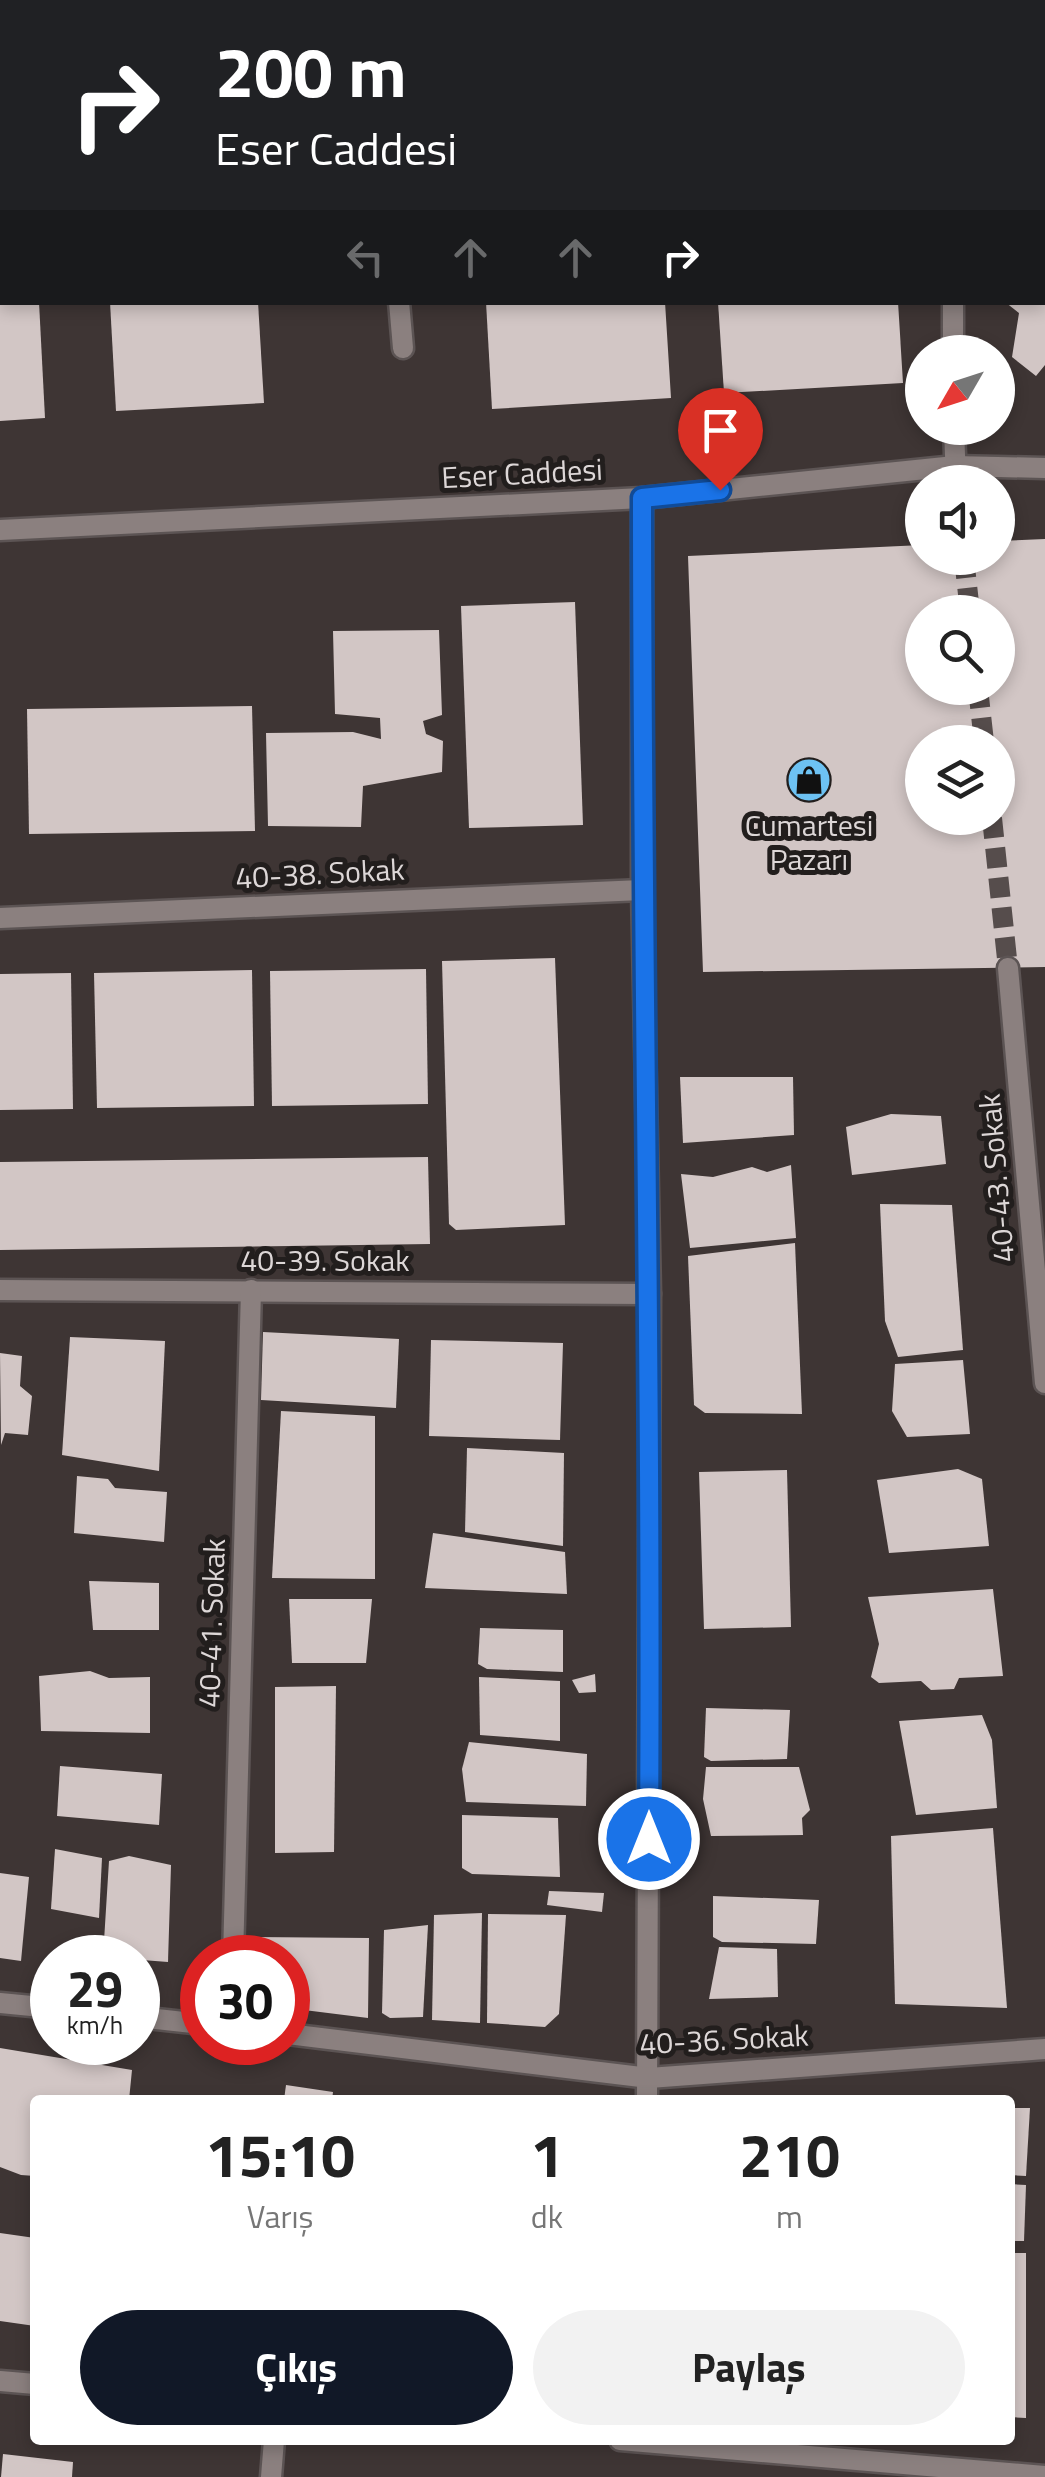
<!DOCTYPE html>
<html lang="tr">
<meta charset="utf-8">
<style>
body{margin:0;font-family:"Titillium Web",sans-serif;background:#f2f2f2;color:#222;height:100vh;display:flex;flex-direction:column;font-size:38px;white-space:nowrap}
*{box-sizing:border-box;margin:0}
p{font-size:32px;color:#767676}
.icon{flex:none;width:55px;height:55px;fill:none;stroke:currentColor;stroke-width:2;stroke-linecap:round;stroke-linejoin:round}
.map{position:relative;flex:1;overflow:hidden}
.drawer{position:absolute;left:30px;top:2095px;width:985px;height:350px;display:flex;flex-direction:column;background:#fff;border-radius:10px;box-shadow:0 5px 15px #0003}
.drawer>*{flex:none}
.top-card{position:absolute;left:0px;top:0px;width:1045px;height:305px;box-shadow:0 5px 15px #0003;background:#202124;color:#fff;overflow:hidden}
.needle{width:65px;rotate:231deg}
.buttons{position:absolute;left:905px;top:335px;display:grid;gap:20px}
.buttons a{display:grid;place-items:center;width:110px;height:110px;border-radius:50%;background:#fff;box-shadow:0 5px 15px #0003;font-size:50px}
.speed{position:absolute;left:30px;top:1935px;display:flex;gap:20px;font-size:50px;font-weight:700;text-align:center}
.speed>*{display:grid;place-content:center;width:130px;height:130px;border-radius:50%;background:#fff;box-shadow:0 5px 15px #0003;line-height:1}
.speed small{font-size:25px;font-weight:400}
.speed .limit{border:15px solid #d22;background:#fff;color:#111}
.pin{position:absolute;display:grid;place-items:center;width:85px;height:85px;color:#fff;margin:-102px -42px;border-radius:50% 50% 50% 0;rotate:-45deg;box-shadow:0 0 10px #0007}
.pin .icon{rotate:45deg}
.me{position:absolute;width:110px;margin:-55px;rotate:0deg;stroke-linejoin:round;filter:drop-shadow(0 0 8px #0008)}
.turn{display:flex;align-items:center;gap:35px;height:210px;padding:0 50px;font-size:45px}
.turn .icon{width:130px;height:130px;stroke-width:2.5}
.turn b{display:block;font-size:70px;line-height:85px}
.lanes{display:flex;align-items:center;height:95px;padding:0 50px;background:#0003;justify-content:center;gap:50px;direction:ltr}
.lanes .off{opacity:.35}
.eta{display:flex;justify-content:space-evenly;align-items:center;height:170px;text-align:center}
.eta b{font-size:60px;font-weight:700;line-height:70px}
.primary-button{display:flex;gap:20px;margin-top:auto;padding:20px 50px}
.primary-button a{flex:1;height:115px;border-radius:60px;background:#111827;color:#fff;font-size:40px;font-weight:700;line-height:115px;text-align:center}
.primary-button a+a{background:#f2f2f2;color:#222}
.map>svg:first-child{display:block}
.building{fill:#d2c6c5;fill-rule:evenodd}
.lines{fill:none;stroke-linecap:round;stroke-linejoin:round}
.street-tunnel{stroke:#564d4c;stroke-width:20;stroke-dasharray:20 10;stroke-linecap:butt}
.lane-casing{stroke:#5c5454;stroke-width:25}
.street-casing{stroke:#5c5454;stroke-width:25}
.lane{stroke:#8b807f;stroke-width:20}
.street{stroke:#8b807f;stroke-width:20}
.route-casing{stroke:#114b97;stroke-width:25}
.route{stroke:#1a73e8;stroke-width:18}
.labels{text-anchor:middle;stroke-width:10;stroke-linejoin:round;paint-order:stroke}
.street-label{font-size:30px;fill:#ddd7d7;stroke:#221e1d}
.poi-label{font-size:30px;fill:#ddd7d7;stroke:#221e1d}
</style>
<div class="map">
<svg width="1045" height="2477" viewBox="0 0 1045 2477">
<rect width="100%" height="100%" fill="#3e3534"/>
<g class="building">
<polygon points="0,302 39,302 45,418 0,421"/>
<polygon points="110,302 258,302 264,403 116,411"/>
<polygon points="486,302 665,302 671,398 492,409"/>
<polygon points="718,302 898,302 903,383 724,393"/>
<polygon points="1005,302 1045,302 1045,365 1036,376 1012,357 1019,313"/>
<path d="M1045,539V967L703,972L688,556L922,545V558H998V541ZM922,612H998V688H922ZM922,742H998V818H922Z"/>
<polygon points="575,602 583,825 469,828 461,606"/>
<polygon points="439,630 442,715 423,721 426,734 443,741 442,772 363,786 361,827 268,826 266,733 353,732 381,739 380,718 335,714 333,631"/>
<polygon points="252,706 255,831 29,834 27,709"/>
<polygon points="555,958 565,1225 456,1230 449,1224 442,961"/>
<polygon points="426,969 428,1104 272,1106 270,971"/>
<polygon points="252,970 254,1106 97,1108 94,973"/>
<polygon points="71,973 73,1109 0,1110 0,974"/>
<polygon points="680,1077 793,1077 794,1135 683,1143"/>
<polygon points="891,1114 941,1116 946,1164 852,1175 846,1127"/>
<polygon points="428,1157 430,1244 0,1250 0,1162"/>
<polygon points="791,1165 796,1238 690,1248 681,1174 713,1177 752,1167 767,1172"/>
<polygon points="880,1204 952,1205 963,1350 898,1357 885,1321"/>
<polygon points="795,1243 802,1414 705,1413 694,1405 688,1256"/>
<polygon points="263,1332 399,1339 396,1408 261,1400"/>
<polygon points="70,1337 165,1341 159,1471 62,1455"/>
<polygon points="431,1340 563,1343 560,1440 429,1436"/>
<polygon points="0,1353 22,1356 20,1386 32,1396 28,1435 5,1433 1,1445"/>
<polygon points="963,1360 970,1434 907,1437 892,1411 895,1364"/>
<polygon points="281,1411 375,1416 375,1579 272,1578"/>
<polygon points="467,1448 564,1453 563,1546 465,1532"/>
<polygon points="958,1469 982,1479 989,1546 889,1553 877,1480"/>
<polygon points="787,1470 791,1627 704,1629 699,1472"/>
<polygon points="77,1476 108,1479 115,1488 167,1492 164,1542 74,1533"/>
<polygon points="433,1533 565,1552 567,1594 425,1588"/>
<polygon points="89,1581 159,1583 159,1630 93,1630"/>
<polygon points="993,1589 1003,1676 959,1678 954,1689 931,1690 921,1681 879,1683 871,1677 879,1644 868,1597"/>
<polygon points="289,1599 372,1599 366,1663 292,1663"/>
<polygon points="480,1628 563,1630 563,1672 487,1669 478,1664"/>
<polygon points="90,1671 109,1678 150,1677 150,1733 41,1731 39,1676"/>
<polygon points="595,1674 596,1692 579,1693 572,1680"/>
<polygon points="479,1677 560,1681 560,1741 480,1735"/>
<polygon points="336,1686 334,1852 275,1853 275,1687"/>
<polygon points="706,1708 790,1710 787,1759 711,1761 704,1757"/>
<polygon points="982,1715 992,1740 997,1808 916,1815 899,1721"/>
<polygon points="469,1742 587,1754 586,1806 466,1802 462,1769"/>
<polygon points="60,1766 162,1774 159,1825 57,1816"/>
<polygon points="706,1767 799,1767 810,1810 802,1818 803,1835 711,1836 703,1799"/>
<polygon points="462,1815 558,1818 560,1877 472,1874 462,1868"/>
<polygon points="993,1828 1007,2008 895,2004 891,1836"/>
<polygon points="55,1849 102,1858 99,1918 51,1909"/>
<polygon points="129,1856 171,1865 168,1962 103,1957 109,1861"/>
<polygon points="0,1873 29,1877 21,1961 0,1958"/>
<polygon points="549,1891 604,1893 602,1912 547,1905"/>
<polygon points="713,1896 819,1900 816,1944 722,1942 713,1937"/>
<polygon points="482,1913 480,2023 432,2020 434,1915"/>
<polygon points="488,1914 566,1915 559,2014 545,2027 487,2023"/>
<polygon points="428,1925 423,2017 390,2018 382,2013 384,1930"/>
<polygon points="253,1937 369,1938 368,2018 288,2008 288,1958 256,1958"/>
<polygon points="719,1947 777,1949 778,1997 709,1999"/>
<polygon points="0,2048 132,2070 129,2100 35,2100 35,2176 21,2175 0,2167"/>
<polygon points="286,2085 333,2092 332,2100 284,2100"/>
<polygon points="1010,2108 1030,2108 1026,2176 1010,2175"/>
<polygon points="1010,2184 1026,2185 1024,2241 1010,2241"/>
<polygon points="0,2233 35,2238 35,2326 0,2321"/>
<polygon points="1010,2253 1026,2253 1026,2418 1010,2417"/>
<polygon points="3,2454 73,2462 72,2477 1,2477"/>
</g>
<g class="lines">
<g class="street-tunnel">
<polyline points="964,558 970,612"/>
<polyline points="978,688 984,742"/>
<polyline points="992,818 1008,968"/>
</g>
<defs>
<polyline id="lane" points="399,302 403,348"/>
<g id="street">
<polyline points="104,2 104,0"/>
<polyline points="0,164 2,164"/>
<polyline points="953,302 953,352"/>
<polyline points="954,428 956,482"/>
<polyline points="642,498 642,890 650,1294 647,2100"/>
<polyline points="0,530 642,498 955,466 1045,468"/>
<polyline points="0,918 642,890"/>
<polyline points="1008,968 1045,1383"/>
<polyline points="0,1290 650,1294"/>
<polyline points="233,1958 251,1290"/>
<polyline points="0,2003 52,2008"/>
<polyline points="138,2017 202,2024"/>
<polyline points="288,2034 649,2078 1045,2049"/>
<polyline points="0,2381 35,2384"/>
<polyline points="620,2440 1045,2476"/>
<polyline points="271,2477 274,2440"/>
</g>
</defs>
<use href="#lane" class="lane-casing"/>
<use href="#street" class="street-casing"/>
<use href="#lane" class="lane"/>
<use href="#street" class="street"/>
</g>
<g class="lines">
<defs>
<path id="route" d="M649,1839C652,1392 642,945 642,498L720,490"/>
</defs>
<use href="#route" class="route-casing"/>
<use href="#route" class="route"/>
</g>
<defs>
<symbol id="shop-disc" viewBox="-11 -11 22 22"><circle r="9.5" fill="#6dc2f3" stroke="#221e1d"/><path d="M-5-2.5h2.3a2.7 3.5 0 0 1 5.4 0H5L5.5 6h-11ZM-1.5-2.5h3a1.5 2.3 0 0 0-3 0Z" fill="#111"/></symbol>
</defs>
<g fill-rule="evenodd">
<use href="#shop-disc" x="784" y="755" width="50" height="50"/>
</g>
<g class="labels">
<g class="street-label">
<text transform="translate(522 474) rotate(-3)" y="10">Eser Caddesi</text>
<text transform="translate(320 874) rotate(-3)" y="10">40-38. Sokak</text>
<text transform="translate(997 1178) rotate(-95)" y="10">40-43. Sokak</text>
<text x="325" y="1271">40-39. Sokak</text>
<text transform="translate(212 1623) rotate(-88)" y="10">40-41. Sokak</text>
<text transform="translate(724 2040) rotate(-3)" y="10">40-36. Sokak</text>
</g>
<g class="poi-label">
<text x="809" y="836">Cumartesi<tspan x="809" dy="34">Pazarı</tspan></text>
</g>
</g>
</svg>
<div class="buttons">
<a><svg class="needle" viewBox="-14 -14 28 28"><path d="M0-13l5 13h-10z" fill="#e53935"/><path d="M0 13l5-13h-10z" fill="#767676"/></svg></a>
<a><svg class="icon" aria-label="sound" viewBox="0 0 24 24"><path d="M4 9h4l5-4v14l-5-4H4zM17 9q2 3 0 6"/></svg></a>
<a><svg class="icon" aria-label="search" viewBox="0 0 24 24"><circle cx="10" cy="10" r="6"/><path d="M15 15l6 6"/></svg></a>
<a><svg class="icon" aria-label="layers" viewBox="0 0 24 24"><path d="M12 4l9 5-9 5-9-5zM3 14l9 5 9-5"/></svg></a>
</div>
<div class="speed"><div>29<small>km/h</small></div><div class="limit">30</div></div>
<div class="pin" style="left:720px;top:490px;background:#d93025"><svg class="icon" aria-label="arrive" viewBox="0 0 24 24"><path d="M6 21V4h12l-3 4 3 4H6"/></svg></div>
<svg class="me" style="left:649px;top:1839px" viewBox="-20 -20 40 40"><circle r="17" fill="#1a73e8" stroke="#fff" stroke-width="3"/><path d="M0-11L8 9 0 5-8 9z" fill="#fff"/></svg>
<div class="top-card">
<div class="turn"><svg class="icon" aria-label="right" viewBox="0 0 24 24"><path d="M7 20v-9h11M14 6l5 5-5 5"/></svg><div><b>200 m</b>Eser Caddesi</div></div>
<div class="lanes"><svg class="icon off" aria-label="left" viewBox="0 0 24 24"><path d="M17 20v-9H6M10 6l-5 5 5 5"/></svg><svg class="icon off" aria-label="ahead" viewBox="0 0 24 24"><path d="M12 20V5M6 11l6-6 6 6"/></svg><svg class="icon off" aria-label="ahead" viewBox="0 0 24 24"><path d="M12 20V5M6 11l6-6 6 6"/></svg><svg class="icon" aria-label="right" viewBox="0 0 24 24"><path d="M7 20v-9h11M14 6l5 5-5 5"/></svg></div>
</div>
<section class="drawer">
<div class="eta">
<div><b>15:10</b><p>Varış</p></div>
<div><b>1</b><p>dk</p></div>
<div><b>210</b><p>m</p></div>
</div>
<div class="primary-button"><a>Çıkış</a><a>Paylaş</a></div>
</section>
</div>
